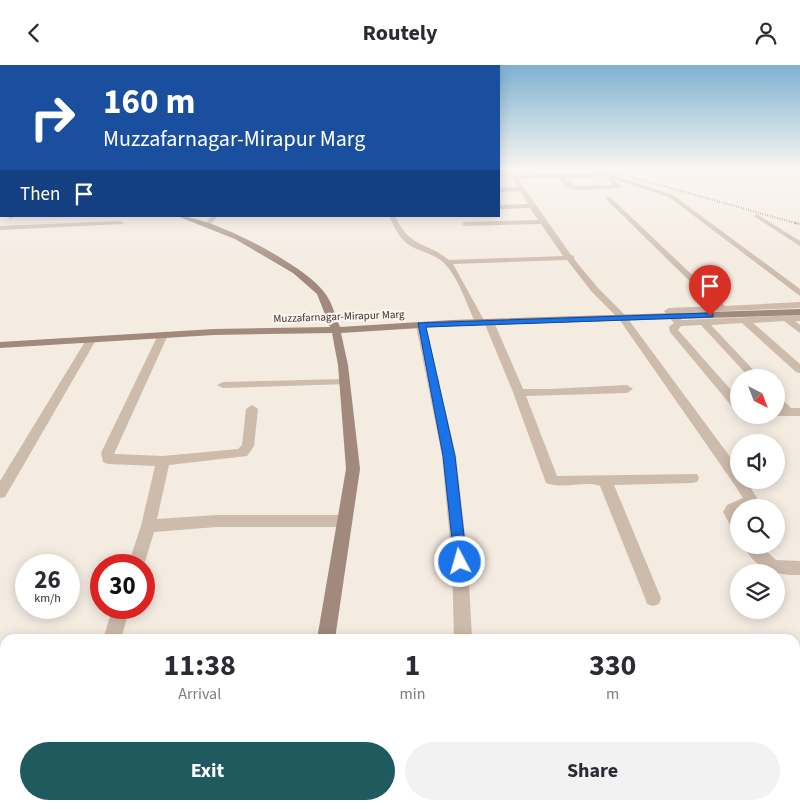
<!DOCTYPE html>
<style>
body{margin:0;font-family:"Source Sans 3",sans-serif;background:#f2f2f3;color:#2b2b33;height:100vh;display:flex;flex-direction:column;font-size:19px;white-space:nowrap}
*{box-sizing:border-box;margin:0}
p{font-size:16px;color:#7c7c81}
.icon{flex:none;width:28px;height:28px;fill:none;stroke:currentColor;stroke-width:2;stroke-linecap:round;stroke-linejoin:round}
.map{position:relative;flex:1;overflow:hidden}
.side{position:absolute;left:0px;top:569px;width:800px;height:176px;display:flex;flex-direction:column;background:#fff;border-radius:15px 15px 0 0;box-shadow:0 2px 12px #0003}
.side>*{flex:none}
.top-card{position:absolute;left:0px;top:0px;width:500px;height:152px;box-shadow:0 2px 12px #0003;background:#1a4fa0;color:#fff;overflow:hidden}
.needle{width:32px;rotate:138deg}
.buttons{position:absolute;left:730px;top:304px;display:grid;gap:10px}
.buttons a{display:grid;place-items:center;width:55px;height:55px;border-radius:50%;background:#fff;box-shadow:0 2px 12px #0003;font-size:25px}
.speed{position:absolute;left:15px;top:489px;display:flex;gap:10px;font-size:25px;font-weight:700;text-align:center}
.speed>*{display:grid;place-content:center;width:65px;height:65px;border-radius:50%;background:#fff;box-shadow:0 2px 12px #0003;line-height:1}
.speed small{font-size:12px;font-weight:400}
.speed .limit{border:8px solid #d22;background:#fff;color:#111}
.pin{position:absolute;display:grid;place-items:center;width:42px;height:42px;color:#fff;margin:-51px -21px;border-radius:50% 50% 50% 0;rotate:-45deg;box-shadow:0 0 5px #0007}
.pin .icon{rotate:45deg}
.me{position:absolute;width:55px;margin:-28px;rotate:354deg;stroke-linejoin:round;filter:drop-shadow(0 0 4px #0008)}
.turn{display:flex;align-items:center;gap:18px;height:105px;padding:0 20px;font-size:22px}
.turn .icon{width:65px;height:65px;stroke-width:2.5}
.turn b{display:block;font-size:35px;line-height:42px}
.then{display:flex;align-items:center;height:48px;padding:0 20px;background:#0003;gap:10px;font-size:19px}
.eta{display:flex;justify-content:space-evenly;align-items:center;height:85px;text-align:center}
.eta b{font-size:30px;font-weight:700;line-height:35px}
.action{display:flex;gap:10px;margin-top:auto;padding:10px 20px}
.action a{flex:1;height:58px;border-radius:30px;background:#1f5a5e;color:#fff;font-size:20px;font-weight:700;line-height:58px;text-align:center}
.action a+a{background:#f2f2f3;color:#2b2b33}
header{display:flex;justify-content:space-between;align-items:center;height:65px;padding:0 20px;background:#fff;font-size:22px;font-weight:700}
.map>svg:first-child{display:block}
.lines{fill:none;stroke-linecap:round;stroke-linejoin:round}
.street{fill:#cdbbac;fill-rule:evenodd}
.secondary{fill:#a18a7d;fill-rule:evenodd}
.rail-far1{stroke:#3b302b;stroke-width:2;stroke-dasharray:0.5 2;stroke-linecap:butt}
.rail{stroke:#3b302b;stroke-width:2.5;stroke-dasharray:0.5 2.5;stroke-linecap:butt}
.route{fill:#1a73e8;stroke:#114b97}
.labels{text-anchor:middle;stroke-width:4.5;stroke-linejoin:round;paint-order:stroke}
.far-street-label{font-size:11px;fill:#3b302b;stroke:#fbf5ee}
</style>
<header><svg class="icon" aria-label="back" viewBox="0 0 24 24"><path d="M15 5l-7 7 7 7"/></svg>Routely<svg class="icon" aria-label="person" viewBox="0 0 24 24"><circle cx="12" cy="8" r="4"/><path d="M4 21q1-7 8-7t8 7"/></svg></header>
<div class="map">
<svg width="800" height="744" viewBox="0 0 800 744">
<rect width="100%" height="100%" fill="#f4ebe1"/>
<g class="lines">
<g class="street">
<path d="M582,103H591L673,130L800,224V231L669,132L613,114L621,121V123L575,125L567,122L558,113L518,114L571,190L574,191V194L598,223L625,250L739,404V415H746L757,433L752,442H739V469L734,467L723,447L727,440L743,433L734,419L619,254L592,227L567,195L453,199L485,257L489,254L494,257L523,324H550L627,320L633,324L627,328L526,331L557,411L697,409L699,413L697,417L692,418L614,420L661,533L659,539L653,541L647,539L645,533L600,421C584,415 566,425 546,418L513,327L484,257L480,260L475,257C466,238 459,213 444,198C433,188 420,187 409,180C399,173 394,162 389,151H395C412,185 424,175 449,195L563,191L541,159L465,161L462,159L465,157L538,155L530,143L499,144V140L528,139L520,126L499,127V123L518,122L511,112H499V108H513L516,110L597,109L599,112L564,113L575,121L613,120L605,111Z"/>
<polygon points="606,132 610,132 725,241 800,237 800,243 676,248 682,255 800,250 800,256 795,256 800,260 800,268 784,256 753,258 800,299 800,308 796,307 742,258 711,260 760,312 749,312 701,260 681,261 678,265 739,334 739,346 735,345 670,267 669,262 674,258 664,246 669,243 715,241 606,134"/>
<rect x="0" y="134" width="1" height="4"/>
<polygon points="757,149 800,176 800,181 755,152 754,151"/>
<polygon points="15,151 11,154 8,152 8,151"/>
<polygon points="211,151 218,151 209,162 205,162 204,161"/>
<polygon points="121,156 124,158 123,159 0,165 0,161"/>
<polygon points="421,257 426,260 456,391 468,497 472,574 454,574 452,497 442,391 416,260"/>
<polygon points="163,267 168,270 114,389 163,391 238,384 242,380 246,344 252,340 258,344 254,381 247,391 169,400 157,454 216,450 344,450 349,452 351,456 349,460 344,462 216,462 154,467 144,500 128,500 141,461 155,401 108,399 103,397 101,388 158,270"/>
<polygon points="91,272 96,275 5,432 0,433 0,416 86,275"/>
<polygon points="344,314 350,317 348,319 223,323 217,320 223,317"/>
<polygon points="776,331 780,332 791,343 800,343 800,351 772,351 776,350"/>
<path d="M743,480H760L776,495L800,496V510C775,511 755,504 743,480Z"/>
<polygon points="113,542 130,542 121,574 103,574"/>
<rect x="795" y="706" width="5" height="22"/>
<polygon points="163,740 185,740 184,744 162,744"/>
<polygon points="467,740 525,740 523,744 465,744"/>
</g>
<g class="secondary">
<path d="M177,151C211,151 303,199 324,227C332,236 335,251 340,262L452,255L800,244V250L452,261L341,268L348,300L360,404L335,574H317L346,404L338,300L332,268L214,270L0,283V277L214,264L330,262L317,229L293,208L235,174Z"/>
<polygon points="289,740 311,740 310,744 288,744"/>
</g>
<polyline class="rail-far1" points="599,103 799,159"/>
<polyline class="rail" points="795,158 800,159"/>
</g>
<linearGradient id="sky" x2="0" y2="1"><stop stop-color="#7eb2d2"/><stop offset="0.5" stop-color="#faf6f2"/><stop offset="1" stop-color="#faf6f2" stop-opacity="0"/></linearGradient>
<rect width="800" height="208" fill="url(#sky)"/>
<polygon class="route" points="710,248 713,249 713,252 426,262 455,391 467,497 465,502 460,503 455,502 443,391 418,258"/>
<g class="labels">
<g class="far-street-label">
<text transform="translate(339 251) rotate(-2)" y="4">Muzzafarnagar-Mirapur Marg</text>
</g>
</g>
</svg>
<div class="buttons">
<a><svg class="needle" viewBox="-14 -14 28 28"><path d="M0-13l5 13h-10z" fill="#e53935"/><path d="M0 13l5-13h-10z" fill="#7c7c81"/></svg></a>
<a><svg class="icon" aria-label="sound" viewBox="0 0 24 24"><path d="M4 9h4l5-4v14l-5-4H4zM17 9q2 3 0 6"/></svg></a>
<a><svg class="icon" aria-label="search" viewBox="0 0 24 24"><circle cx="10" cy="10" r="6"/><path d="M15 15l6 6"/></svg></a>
<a><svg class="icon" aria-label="layers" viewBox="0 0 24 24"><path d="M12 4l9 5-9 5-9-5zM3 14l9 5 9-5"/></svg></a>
</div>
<div class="speed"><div>26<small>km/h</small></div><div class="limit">30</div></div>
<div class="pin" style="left:710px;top:251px;background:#d93025"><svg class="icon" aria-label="arrive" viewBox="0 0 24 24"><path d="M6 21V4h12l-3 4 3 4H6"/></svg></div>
<svg class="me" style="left:460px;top:497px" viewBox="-20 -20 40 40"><circle r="17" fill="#1a73e8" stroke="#fff" stroke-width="3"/><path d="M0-11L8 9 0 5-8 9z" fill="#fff"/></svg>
<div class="top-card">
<div class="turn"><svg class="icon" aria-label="right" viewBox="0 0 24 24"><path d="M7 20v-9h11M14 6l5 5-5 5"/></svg><div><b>160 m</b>Muzzafarnagar-Mirapur Marg</div></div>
<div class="then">Then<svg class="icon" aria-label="arrive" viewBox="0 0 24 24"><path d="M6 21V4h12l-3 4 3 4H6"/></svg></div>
</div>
<section class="side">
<div class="eta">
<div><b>11:38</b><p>Arrival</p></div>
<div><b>1</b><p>min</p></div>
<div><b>330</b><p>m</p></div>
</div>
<div class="action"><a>Exit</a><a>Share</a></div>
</section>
</div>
